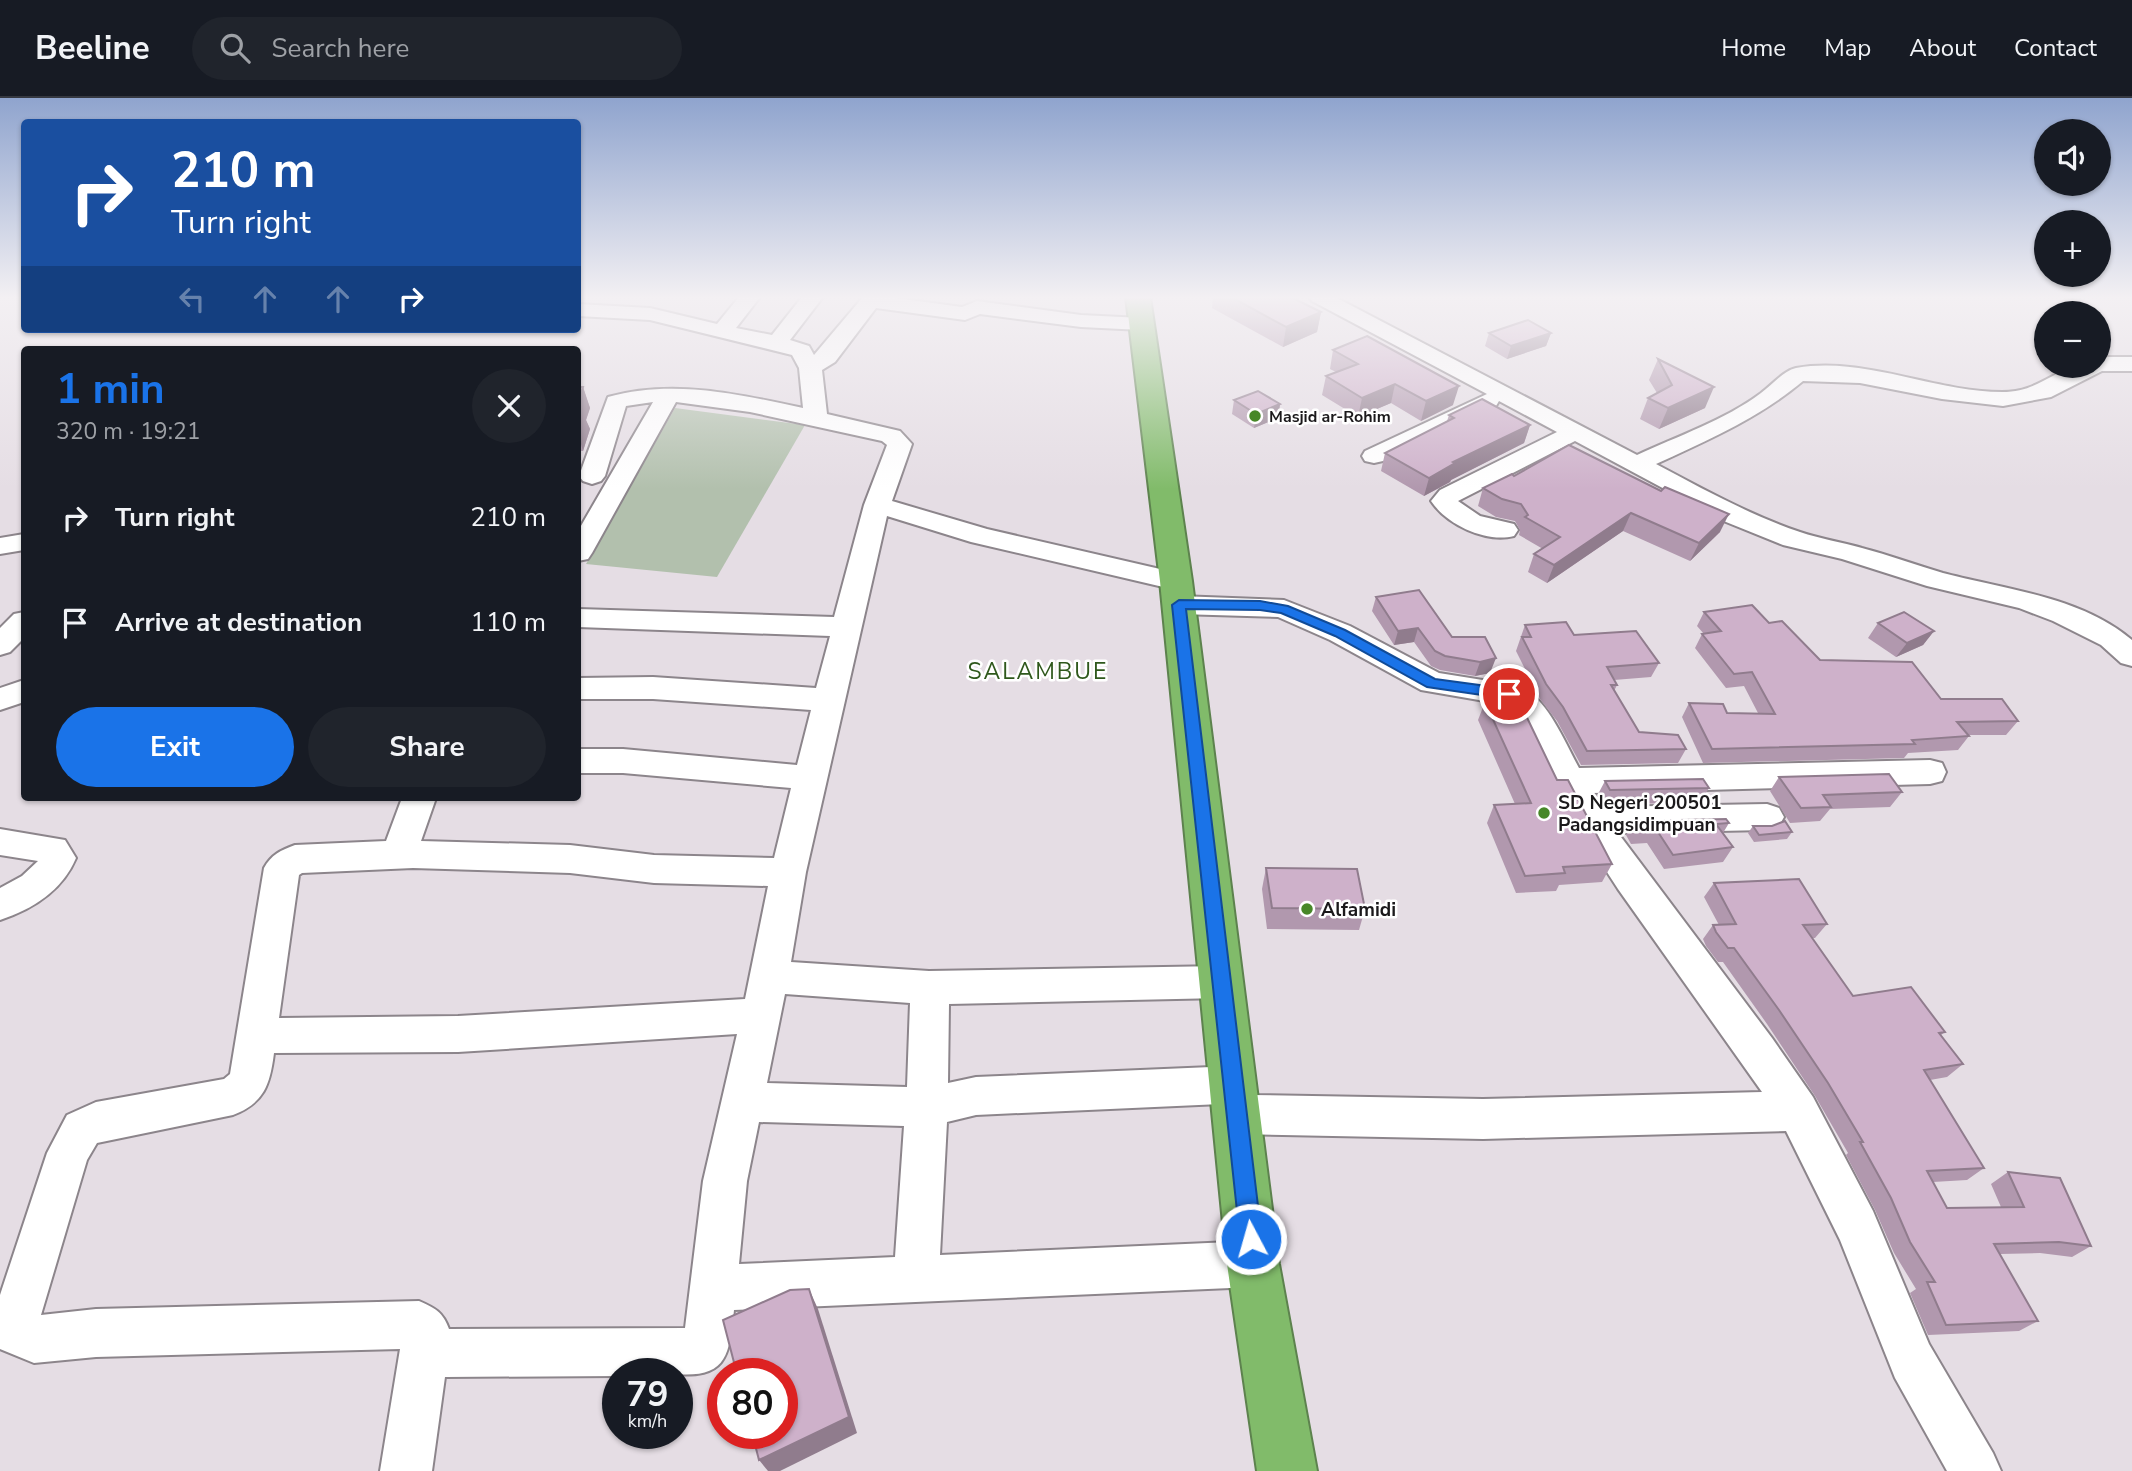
<!DOCTYPE html>
<meta charset="utf-8">
<style>
body{margin:0;font-family:"Nunito Sans",sans-serif;background:#20242c;color:#f1f3f6;height:100vh;display:flex;flex-direction:column;font-size:26px;white-space:nowrap}
*{box-sizing:border-box;margin:0}
p{font-size:23px;color:#9ea1a6}
.icon{flex:none;width:38px;height:38px;fill:none;stroke:currentColor;stroke-width:2;stroke-linecap:round;stroke-linejoin:round}
.map{position:relative;flex:1;overflow:hidden}
.panel{position:absolute;left:21px;top:248px;width:560px;height:455px;display:flex;flex-direction:column;background:#171b24;border-radius:7px;box-shadow:0 2px 5px #0004}
.panel>*{flex:none}
.top-card{position:absolute;left:21px;top:21px;width:560px;height:214px;border-radius:7px;box-shadow:0 2px 5px #0004;background:#1a4fa0;color:#fff;overflow:hidden}
.controls{position:absolute;left:2034px;top:21px;display:grid;gap:14px}
.controls a{display:grid;place-items:center;width:77px;height:77px;border-radius:50%;background:#171b24;box-shadow:0 2px 5px #0004;font-size:35px}
.speed{position:absolute;left:602px;top:1260px;display:flex;gap:14px;font-size:35px;font-weight:700;text-align:center}
.speed>*{display:grid;place-content:center;width:91px;height:91px;border-radius:50%;background:#171b24;box-shadow:0 2px 5px #0004;line-height:1}
.speed small{font-size:18px;font-weight:400}
.speed .limit{border:10px solid #d22;background:#fff;color:#111}
.pin{position:absolute;display:grid;place-items:center;width:60px;height:60px;color:#fff;margin:-30px;border:4px solid #fff;border-radius:50%;box-shadow:0 2px 7px #0007}
.me{position:absolute;width:77px;margin:-38px;rotate:354deg;stroke-linejoin:round;filter:drop-shadow(0 0 5px #0008)}
.turn{display:flex;align-items:center;gap:24px;height:147px;padding:0 35px;font-size:32px}
.turn .icon{width:91px;height:91px;stroke-width:2.5}
.turn b{display:block;font-size:49px;line-height:60px}
.lanes{display:flex;align-items:center;height:66px;padding:0 35px;background:#0003;justify-content:center;gap:35px;direction:ltr}
.lanes .off{opacity:.35}
.round{display:grid;place-items:center;flex:none;width:74px;height:74px;border-radius:37px;background:#20242c}
.headline{display:flex;align-items:center;justify-content:space-between;height:119px;padding:0 35px}
h1{font-size:42px;font-weight:700;line-height:52px;color:#1a73e8}
.cta{display:flex;gap:14px;margin-top:auto;padding:14px 35px}
.cta a{flex:1;height:80px;border-radius:42px;background:#1a73e8;color:#fff;font-size:28px;font-weight:700;line-height:80px;text-align:center}
.cta a+a{background:#20242c;color:#f1f3f6}
ul{padding:0;list-style:none}
li{display:flex;align-items:center;gap:21px;height:105px;padding:0 35px}
li div{flex:1}
li b{display:block;font-size:26px}
li em{font-style:normal}
header{display:flex;align-items:center;gap:42px;box-sizing:border-box;height:98px;padding:0 35px;background:#171b24;border-bottom:2px solid #363941}
header strong{font-size:33px}
nav{display:flex;gap:38px;margin-inline-start:auto;font-size:24px}
.search{width:490px;height:63px;background:#20242c;display:flex;align-items:center;gap:18px;box-sizing:border-box;padding:0 24px;border-radius:38px;color:#9ea1a6;font-size:26px}
.map>svg:first-child{display:block}
.green{fill:#b2c0ad}
.lines{fill:none;stroke-linecap:round;stroke-linejoin:round}
.minor-casing{stroke:#8c858b;stroke-width:4}
.highway-casing{stroke:#5d824e;stroke-width:4}
.minor{fill:#fff;fill-rule:evenodd}
.highway{fill:#81bb6a;fill-rule:evenodd}
.wall{fill:#b198ae}
.shaded-wall{fill:#907c8d}
.building{fill:#ceb1ca;stroke:#907c8d;stroke-width:2}
.route{fill:#1a73e8;stroke:#114b97;stroke-width:2}
.poi-dot{fill:#478728;stroke:#fff;stroke-width:2.5}
.labels{text-anchor:middle;stroke-width:5;stroke-linejoin:round;paint-order:stroke}
.far-poi-label{font-size:16px;font-weight:bold;fill:#1b191b;stroke:#fff;text-anchor:start}
.poi-label{font-size:19px;font-weight:bold;fill:#1b191b;stroke:#fff;text-anchor:start}
.quarter-label{font-size:23px;letter-spacing:2px;fill:#2f581c;stroke:#fff}
</style>
<header>
<strong>Beeline</strong>
<div class="search"><svg class="icon" aria-label="search" viewBox="0 0 24 24"><circle cx="10" cy="10" r="6"/><path d="M15 15l6 6"/></svg>Search here</div>
<nav><a>Home</a><a>Map</a><a>About</a><a>Contact</a></nav>
</header>
<div class="map">
<svg width="2132" height="1373" viewBox="0 0 2132 1373">
<rect width="100%" height="100%" fill="#e5dde4"/>
<polygon class="green" points="675,310 805,327 717,479 586,466"/>
<g class="lines">
<defs>
<g id="minor">
<path d="M739,199H760L736,230L772,237L802,199H823L790,242L809,248L814,257L863,199H888L962,209L977,203L1081,217L1142,220L1150,221L1153,226L1150,231L1142,232L1081,229L980,216L965,222L876,210L835,264L822,272L827,316L900,333L912,346L892,403L987,431L1186,477L1190,483L1186,489L1176,492L971,444L887,418L806,774L791,864L929,873L1222,868L1236,872L1241,884L1236,896L1222,900L949,906L948,985L976,979L1235,968L1250,974L1256,987L1251,997L1483,1001L1762,994L1618,791L1579,731L1527,634L1510,610L1502,606L1421,592L1330,542L1278,519L1179,516L1169,513L1165,507L1169,501L1179,498L1284,502L1350,528L1439,575L1520,588C1549,603 1564,643 1579,670L1930,662L1942,665L1946,674L1942,683L1930,686L1593,695L1601,709L1767,706L1779,710L1784,719L1779,728L1767,732L1618,735L1772,940L1813,999L1873,1113L1929,1246L1993,1355L2001,1373H1947L1895,1280L1840,1142L1786,1033L1483,1041L1238,1036L1223,1030L1217,1016L1221,1006L976,1017L947,1024L940,1157L1253,1143L1269,1150L1276,1166L1269,1182L1253,1189L734,1212C729,1262 725,1280 673,1276C655,1274 636,1276 618,1276V1278L445,1279L432,1373H380L400,1251L96,1259L34,1265L0,1251V1197L47,1055L67,1017L96,1004L224,981L230,976L264,770C271,757 281,752 295,747L386,743L402,700H436L421,743L570,747L654,757L774,760L791,690L623,675H578V651H623L797,667L811,612L653,601H578V580L653,579L816,590L830,538L578,529V511L834,519L864,407L887,347L882,343L750,314L676,304L592,455L588,461L578,463V433L653,304L626,308L605,378L601,383L592,386L583,383L579,378L608,299C672,281 739,296 803,310L799,270L792,257L650,222L578,218V206L650,210L717,226ZM413,770L570,775L654,785L768,788L745,901L458,918L279,920L299,777L302,775ZM785,896L910,905L907,989L767,985ZM737,936L703,1083L685,1230L449,1231C443,1214 435,1210 419,1203L96,1211L41,1217L87,1062L97,1045L233,1017C264,1005 270,987 274,955L458,954ZM759,1024L904,1028L895,1159L739,1166L747,1083Z"/>
<path d="M1309,199H1335L1637,357C1678,338 1725,322 1761,295C1772,287 1783,273 1796,270C1865,258 1933,294 2002,294C2036,294 2050,275 2077,268C2083,266 2092,268 2098,268V259H2132V273H2102L2051,299L2003,308L1942,301L1860,285L1803,283C1759,320 1708,342 1656,366C1703,391 1750,417 1800,434C1820,441 1842,444 1862,450C1889,457 1916,467 1943,475C2007,492 2080,498 2132,542V568L2121,565L2101,547L2053,523L2019,510L1927,488L1842,461L1783,447L1726,424L1575,343L1458,403L1480,418L1514,426L1518,432L1514,438C1486,445 1447,427 1431,403L1440,392L1557,334L1499,303L1496,308L1383,363L1374,365L1365,363L1362,358L1365,353L1487,296L1312,203Z"/>
<polygon points="24,436 24,452 0,456 0,440"/>
<polygon points="24,514 24,540 10,554 0,557 0,530 14,516"/>
<polygon points="24,582 24,604 0,612 0,590"/>
<path d="M0,731L65,742L76,760C62,793 33,811 0,822V790L22,778L38,763L0,757Z"/>
</g>
<polygon id="highway" points="1126,199 1150,199 1192,483 1279,1166 1317,1373 1257,1373 1227,1166 1160,483"/>
</defs>
<use href="#minor" class="minor-casing"/>
<use href="#highway" class="highway-casing"/>
<use href="#minor" class="minor"/>
<use href="#highway" class="highway"/>
</g>
<g class="wall">
<polygon points="1213,199 1291,199 1321,214 1317,234 1283,249 1212,210"/>
<polygon points="1489,235 1551,235 1546,248 1507,261 1485,248"/>
<polygon points="1333,252 1453,307 1421,323 1391,305 1358,319 1322,297 1326,278 1336,274 1330,271"/>
<polygon points="1658,261 1705,310 1659,331 1640,321 1648,300 1657,295 1649,282"/>
<polygon points="578,289 583,289 590,310 586,322 590,331 583,353 579,353 578,365"/>
<polygon points="1234,302 1280,306 1278,320 1254,330 1232,316"/>
<polygon points="1449,317 1530,327 1524,345 1451,382 1450,384 1424,398 1381,373 1385,355 1447,323"/>
<polygon points="1514,378 1720,434 1690,463 1623,433 1547,485 1528,474 1534,456 1543,451 1519,437 1520,432 1515,423 1496,419 1478,408 1483,390"/>
<polygon points="1376,499 1452,539 1485,539 1490,575 1475,578 1440,572 1431,568 1414,544 1394,547 1372,513"/>
<polygon points="1704,514 1769,525 1820,562 1941,601 2018,623 2006,637 1968,637 1969,638 1958,652 1908,655 1904,660 1703,665 1682,619 1689,605 1727,615 1758,615 1744,588 1726,590 1695,550 1702,536 1704,536 1697,528"/>
<polygon points="1878,525 1934,533 1923,547 1896,559 1868,540"/>
<polygon points="1525,527 1574,537 1659,565 1651,579 1614,582 1617,587 1614,593 1639,634 1686,651 1678,665 1581,667 1557,623 1540,601 1516,553"/>
<polygon points="1485,604 1557,682 1612,766 1602,784 1559,787 1556,793 1516,795 1487,725 1494,707 1515,706 1478,622"/>
<polygon points="1779,679 1902,694 1890,709 1830,711 1820,723 1790,725 1770,693"/>
<polygon points="1605,683 1709,690 1700,705 1603,706 1597,698"/>
<polygon points="1634,723 1729,725 1723,735 1733,749 1723,764 1664,771 1647,745 1631,746 1626,737"/>
<polygon points="1753,728 1792,734 1787,741 1754,744 1748,735"/>
<polygon points="1266,770 1365,811 1359,832 1267,831 1262,791"/>
<polygon points="1714,785 1827,826 1815,840 1812,840 1853,898 1945,934 1941,937 1963,966 1947,979 1930,982 1984,1070 1967,1082 1933,1084 1947,1110 2001,1109 1991,1086 2008,1074 2091,1148 2072,1159 2040,1155 2000,1156 2038,1223 2019,1233 1928,1237 1910,1195 1916,1191 1894,1155 1875,1112 1846,1057 1848,1055 1815,998 1767,926 1723,864 1718,864 1706,848 1703,841 1713,827 1719,827 1704,799"/>
</g>
<g class="shaded-wall">
<polygon points="1321,214 1317,234 1283,249 1286,229"/>
<polygon points="1551,235 1546,248 1507,261 1511,248"/>
<polygon points="1395,286 1391,305 1358,319 1362,300"/>
<polygon points="1459,288 1453,307 1421,323 1426,303"/>
<polygon points="583,289 590,310 586,322 590,331 583,353 578,336 578,305"/>
<polygon points="1714,289 1705,310 1659,331 1668,310"/>
<polygon points="1280,306 1278,320 1254,330 1256,316"/>
<polygon points="1530,327 1524,345 1451,382 1450,384 1424,398 1429,380 1453,364"/>
<polygon points="1631,415 1623,433 1547,485 1554,467"/>
<polygon points="1729,416 1720,434 1690,463 1699,445"/>
<polygon points="1418,530 1414,544 1394,547 1398,533"/>
<polygon points="1934,533 1923,547 1896,559 1907,545"/>
<polygon points="1496,560 1490,575 1475,578 1480,564"/>
<polygon points="809,1191 818,1211 857,1335 780,1373 768,1373 759,1362"/>
</g>
<g class="building">
<polygon points="1231,199 1291,199 1321,214 1286,229"/>
<polygon points="1528,222 1551,235 1511,248 1489,235"/>
<polygon points="1367,238 1459,288 1426,303 1395,286 1362,300 1326,278 1358,266 1333,252"/>
<polygon points="1658,261 1714,289 1668,310 1648,300 1672,287"/>
<polygon points="578,289 583,289 578,305"/>
<polygon points="1258,293 1280,306 1256,316 1234,302"/>
<polygon points="1482,301 1530,327 1453,364 1455,365 1429,380 1385,355 1454,320 1449,317"/>
<polygon points="578,310 582,310 578,325"/>
<polygon points="1569,347 1661,393 1665,389 1729,416 1699,445 1631,415 1554,467 1534,456 1560,439 1525,419 1528,417 1521,406 1502,401 1483,390 1512,376 1514,378"/>
<polygon points="1419,492 1452,539 1485,539 1496,560 1480,564 1445,558 1435,553 1418,530 1398,533 1376,499"/>
<polygon points="1752,507 1769,525 1782,523 1820,562 1912,564 1941,601 2002,601 2018,623 1957,624 1969,638 1912,642 1915,646 1712,651 1689,605 1723,606 1727,615 1775,616 1752,574 1734,576 1702,536 1721,533 1704,514"/>
<polygon points="1904,514 1934,533 1907,545 1878,525"/>
<polygon points="1566,524 1574,537 1636,533 1659,565 1607,569 1617,587 1611,587 1639,634 1678,637 1686,651 1587,653 1563,609 1546,586 1522,539 1531,539 1525,527"/>
<polygon points="1519,603 1557,682 1568,682 1612,766 1563,769 1565,775 1525,778 1494,707 1531,705 1485,604"/>
<polygon points="1889,676 1902,694 1823,697 1831,709 1801,710 1779,679"/>
<polygon points="1703,681 1709,690 1610,692 1605,683"/>
<polygon points="1726,721 1729,725 1716,726 1733,749 1673,757 1656,731 1639,732 1634,723"/>
<polygon points="1785,723 1792,734 1759,737 1753,728 1772,728"/>
<polygon points="1266,770 1357,771 1365,811 1272,810"/>
<polygon points="1799,781 1827,826 1803,827 1853,898 1911,889 1945,934 1939,935 1963,966 1924,972 1984,1070 1927,1073 1947,1110 2024,1109 2008,1074 2060,1080 2091,1148 2059,1144 1994,1146 2038,1223 1946,1227 1927,1184 1935,1184 1910,1144 1891,1100 1860,1044 1863,1044 1828,985 1779,912 1734,850 1728,850 1716,834 1713,827 1736,826 1714,785"/>
<polygon points="809,1191 849,1319 759,1362 752,1335 782,1335 782,1276 737,1276 723,1222 790,1192"/>
</g>
<linearGradient id="sky" x2="0" y2="1"><stop stop-color="#8fa4ce"/><stop offset="0.51" stop-color="#f3f0f3"/><stop offset="1" stop-color="#f3f0f3" stop-opacity="0"/></linearGradient>
<rect width="2132" height="391" fill="url(#sky)"/>
<polygon class="route" points="1179,502 1260,503 1288,508 1345,532 1435,581 1509,591 1516,596 1509,601 1427,589 1335,538 1281,515 1260,512 1186,511 1262,1141 1258,1149 1251,1152 1243,1149 1240,1141 1172,507"/>
<g class="poi-dot">
<circle cx="1255" cy="318" r="7"/>
<circle cx="1544" cy="715" r="7"/>
<circle cx="1307" cy="811" r="7"/>
</g>
<g class="labels">
<g class="far-poi-label">
<text x="1269" y="324">Masjid ar-Rohim</text>
</g>
<g class="poi-label">
<text x="1558" y="711">SD Negeri 200501<tspan x="1558" dy="22">Padangsidimpuan</tspan></text>
<text x="1321" y="818">Alfamidi</text>
</g>
<g class="quarter-label">
<text x="1038" y="581">SALAMBUE</text>
</g>
</g>
</svg>
<div class="controls">
<a><svg class="icon" aria-label="sound" viewBox="0 0 24 24"><path d="M4 9h4l5-4v14l-5-4H4zM17 9q2 3 0 6"/></svg></a>
<a>+</a>
<a>−</a>
</div>
<div class="speed"><div>79<small>km/h</small></div><div class="limit">80</div></div>
<div class="pin" style="left:1509px;top:596px;background:#d93025"><svg class="icon" aria-label="arrive" viewBox="0 0 24 24"><path d="M6 21V4h12l-3 4 3 4H6"/></svg></div>
<svg class="me" style="left:1251px;top:1141px" viewBox="-20 -20 40 40"><circle r="17" fill="#1a73e8" stroke="#fff" stroke-width="3"/><path d="M0-11L8 9 0 5-8 9z" fill="#fff"/></svg>
<div class="top-card">
<div class="turn"><svg class="icon" aria-label="right" viewBox="0 0 24 24"><path d="M7 20v-9h11M14 6l5 5-5 5"/></svg><div><b>210 m</b>Turn right</div></div>
<div class="lanes"><svg class="icon off" aria-label="left" viewBox="0 0 24 24"><path d="M17 20v-9H6M10 6l-5 5 5 5"/></svg><svg class="icon off" aria-label="ahead" viewBox="0 0 24 24"><path d="M12 20V5M6 11l6-6 6 6"/></svg><svg class="icon off" aria-label="ahead" viewBox="0 0 24 24"><path d="M12 20V5M6 11l6-6 6 6"/></svg><svg class="icon" aria-label="right" viewBox="0 0 24 24"><path d="M7 20v-9h11M14 6l5 5-5 5"/></svg></div>
</div>
<section class="panel">
<div class="headline"><div><h1>1 min</h1><p>320 m · 19:21</p></div><a class="round"><svg class="icon" aria-label="close" viewBox="0 0 24 24"><path d="M6 6l12 12M18 6L6 18"/></svg></a></div>
<ul>
<li><svg class="icon" aria-label="right" viewBox="0 0 24 24"><path d="M7 20v-9h11M14 6l5 5-5 5"/></svg><div><b>Turn right</b></div><em>210 m</em></li>
<li><svg class="icon" aria-label="arrive" viewBox="0 0 24 24"><path d="M6 21V4h12l-3 4 3 4H6"/></svg><div><b>Arrive at destination</b></div><em>110 m</em></li>
</ul>
<div class="cta"><a>Exit</a><a>Share</a></div>
</section>
</div>
